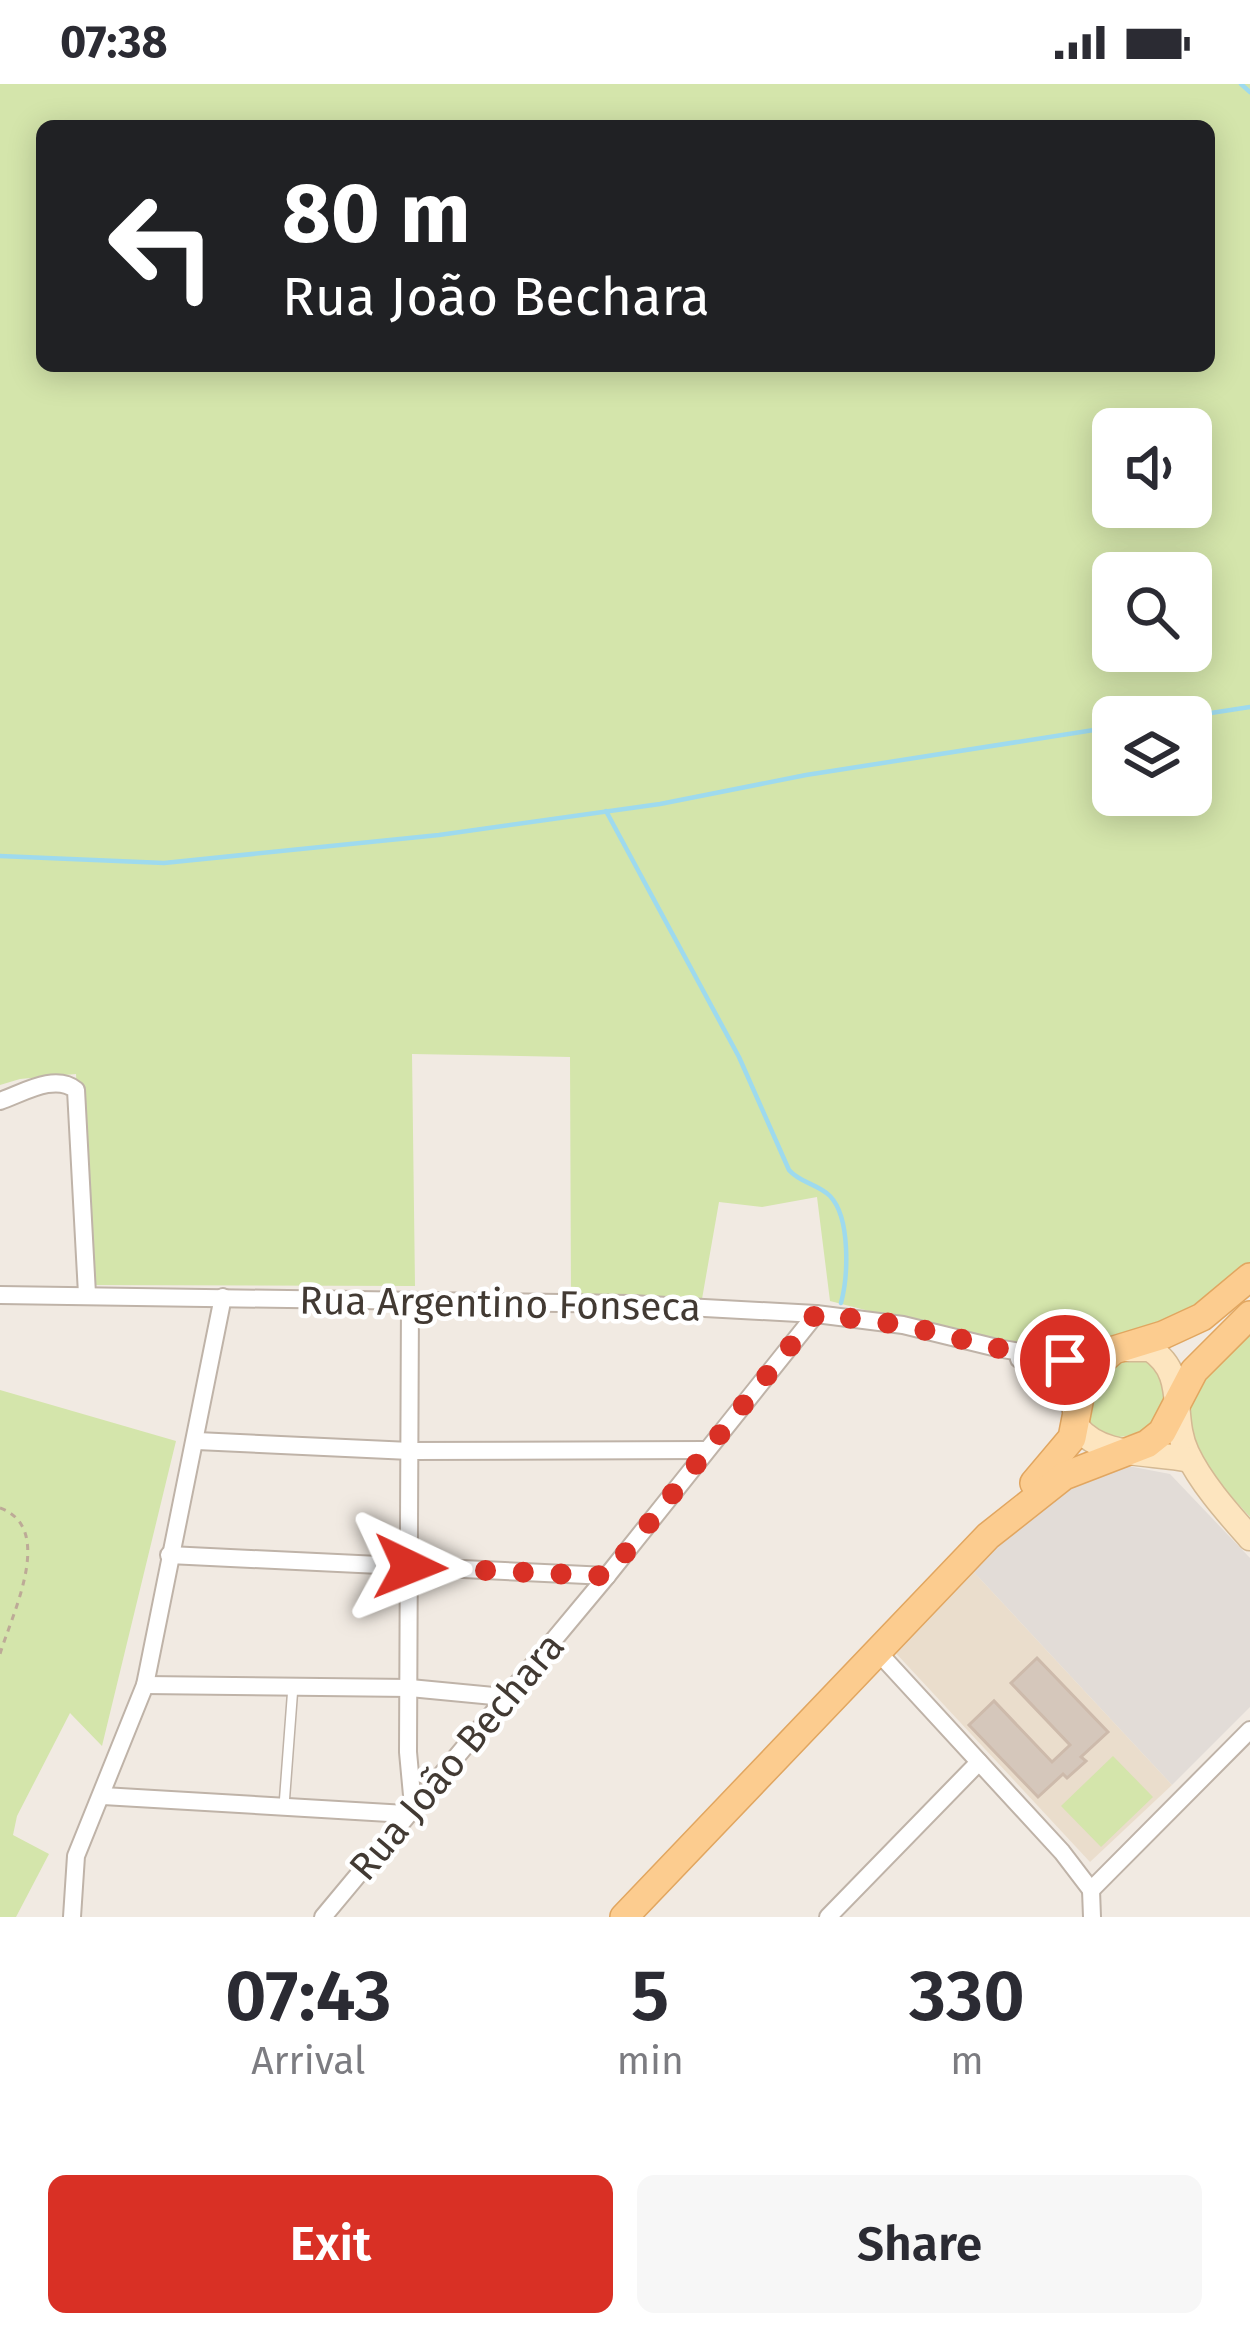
<!DOCTYPE html>
<meta charset="utf-8">
<style>
body{margin:0;font-family:"Fira Sans",sans-serif;background:#f7f7f7;color:#2b2b33;height:100vh;display:flex;flex-direction:column;font-size:45px;white-space:nowrap}
*{box-sizing:border-box;margin:0}
p{font-size:39px;color:#7c7c81}
.icon{flex:none;width:66px;height:66px;fill:none;stroke:currentColor;stroke-width:2;stroke-linecap:round;stroke-linejoin:round}
.map{position:relative;height:1833px;overflow:hidden}
.drawer{display:flex;flex-direction:column;background:#fff;flex:1}
.drawer>*{flex:none}
.banner{position:absolute;left:36px;top:36px;width:1179px;height:252px;border-radius:18px;box-shadow:0 6px 30px #0003;background:#202124;color:#fff;overflow:hidden}
.controls{position:absolute;left:1092px;top:324px;display:grid;gap:24px}
.controls a{display:grid;place-items:center;width:120px;height:120px;border-radius:18px;background:#fff;box-shadow:0 6px 30px #0003;font-size:60px}
.pin{position:absolute;display:grid;place-items:center;width:102px;height:102px;color:#fff;margin:-51px;border:6px solid #fff;border-radius:50%;box-shadow:0 3px 12px #0007}
.me{position:absolute;width:132px;margin:-66px;rotate:92deg;stroke-linejoin:round;filter:drop-shadow(0 0 9px #0008)}
.turn{display:flex;align-items:center;gap:42px;height:252px;padding:0 48px;font-size:54px}
.turn .icon{width:156px;height:156px;stroke-width:2.5}
.turn b{display:block;font-size:84px;line-height:102px}
.eta{display:flex;justify-content:space-evenly;align-items:center;height:204px;text-align:center}
.eta b{font-size:72px;font-weight:600;line-height:84px}
.cta{display:flex;gap:24px;margin-top:auto;padding:24px 48px}
.cta a{flex:1;height:138px;border-radius:18px;background:#d93025;color:#fff;font-size:48px;font-weight:600;line-height:138px;text-align:center}
.cta a+a{background:#f7f7f7;color:#2b2b33}
.status{display:flex;justify-content:space-between;align-items:center;height:84px;padding:0 60px;background:#fff;direction:ltr}
.status svg{height:33px;fill:currentColor}
.map>svg:first-child{display:block}
.industrial{fill:#e2dcd7}
.education{fill:#eaddcc}
.green{fill:#d4e5ab;fill-rule:evenodd}
.lines{fill:none;stroke-linecap:round;stroke-linejoin:round}
.stream{stroke:#9edaee;stroke-width:4.5}
.building{fill:#d5c7bb;stroke:#cdbaab;stroke-width:3}
.lane-casing{stroke:#bfb3a8;stroke-width:12}
.street-casing{stroke:#bfb3a8;stroke-width:20}
.secondary-casing{stroke:#d4b994;stroke-width:27}
.primary-casing{stroke:#e1a660;stroke-width:30}
.path{stroke:#bdaa97;stroke-width:3;stroke-dasharray:6 6;stroke-linecap:butt}
.lane{stroke:#fff;stroke-width:9}
.street{stroke:#fff;stroke-width:16}
.secondary{stroke:#fde5bf;stroke-width:24}
.primary{stroke:#fccc8f;stroke-width:27}
.route{stroke:#d93025;stroke-width:21;stroke-dasharray:0 37.8}
.labels{text-anchor:middle;stroke-width:9;stroke-linejoin:round;paint-order:stroke}
.street-label{font-size:39px;fill:#423a33;stroke:#fff}
</style>
<div class="status"><b>07:38</b><svg viewBox="0 0 49 12"><path d="M0 12V9h3v3zM5 12V6h3v6zM10 12V3h3v9zM15 12V0h3v12zM26 1h20v11H26zM47 4h2v5h-2z"/></svg></div>
<div class="map">
<svg width="1250" height="1833" viewBox="0 0 1250 1833">
<rect width="100%" height="100%" fill="#f1eae2"/>
<polygon class="industrial" points="1128,1382 1170,1390 1250,1474 1250,1623 1172,1701 970,1484 1081,1392"/>
<polygon class="education" points="970,1484 1172,1701 1090,1778 892,1565"/>
<g class="green">
<path d="M0,0H1250V1178L1199,1222L1117,1257L1060,1265L1014,1264L830,1217L817,1113L762,1123L719,1118L702,1215L571,1211L570,973L412,970L415,1202L87,1201L76,990L20,995L0,1001ZM42,42H1209V282H42ZM1113,345H1191V423H1113ZM1113,489H1191V567H1113ZM1113,633H1191V711H1113Z"/>
<polygon points="1250,1250 1250,1433 1212,1391 1184,1348 1196,1296"/>
<path d="M1145,1271L1168,1303C1165,1312 1164,1323 1159,1331C1141,1360 1077,1365 1088,1318C1091,1303 1104,1290 1113,1277Z"/>
<polygon points="0,1306 176,1357 102,1662 70,1629 17,1732 13,1751 49,1770 16,1833 0,1833"/>
<polygon points="1113,1672 1153,1713 1101,1763 1061,1722"/>
</g>
<g class="lines">
<g class="stream">
<polyline points="1241,0 1250,8"/>
<polyline points="1185,633 1250,623"/>
<path d="M606,727L739,973L789,1086C800,1099 818,1100 830,1112C851,1134 848,1193 841,1219"/>
<polyline points="0,772 164,779 439,751 660,720 806,691 1113,643"/>
</g>
</g>
<polygon class="building" points="1037,1574 1108,1648 1081,1673 1086,1677 1067,1694 1063,1690 1038,1713 969,1641 994,1617 1052,1678 1070,1661 1011,1599"/>
<g class="lines">
<defs>
<polyline id="lane" points="284,1722 293,1602"/>
<g id="street">
<path d="M0,1017C23,1009 55,989 76,1006L87,1210"/>
<polyline points="0,1211 631,1220 816,1230 903,1241 997,1264 1065,1276 1107,1268"/>
<polyline points="410,1216 408,1668 413,1722"/>
<polyline points="1019,1275 1059,1302 1074,1331"/>
<polyline points="197,1357 410,1367 705,1366"/>
<polyline points="169,1471 607,1492"/>
<polyline points="877,1567 1062,1768 1091,1806"/>
<polyline points="145,1601 410,1604 504,1613"/>
<polyline points="103,1712 406,1730"/>
<polyline points="1091,1806 1250,1646"/>
<polyline points="1091,1806 1092,1833"/>
<polyline points="72,1833 76,1772 145,1601 223,1213"/>
<polyline points="323,1833 607,1492 816,1230"/>
<polyline points="828,1833 979,1678"/>
</g>
<g id="secondary">
<path d="M1124,1265H1150C1189,1290 1169,1332 1187,1369C1201,1399 1228,1429 1250,1454"/>
<path d="M1077,1343C1103,1375 1152,1367 1190,1376"/>
</g>
<g id="primary">
<polyline points="1034,1399 1072,1354 1081,1308 1099,1279 1114,1266 1163,1251 1202,1233 1250,1193"/>
<polyline points="624,1833 988,1452 1064,1392 1147,1360 1162,1348 1194,1287 1250,1231"/>
</g>
</defs>
<use href="#lane" class="lane-casing"/>
<use href="#street" class="street-casing"/>
<use href="#secondary" class="secondary-casing"/>
<use href="#primary" class="primary-casing"/>
<path class="path" d="M0,1424C56,1444 12,1530 0,1570"/>
<use href="#lane" class="lane"/>
<use href="#street" class="street"/>
<use href="#secondary" class="secondary"/>
<use href="#primary" class="primary"/>
</g>
<g class="lines">
<polyline class="route" points="410,1483 607,1492 816,1230 903,1241 997,1264 1065,1276"/>
</g>
<g class="labels">
<g class="street-label">
<text transform="translate(500 1219) rotate(1)" y="14">Rua Argentino Fonseca</text>
<text transform="translate(456 1672) rotate(-50)" y="14">Rua João Bechara</text>
</g>
</g>
</svg>
<div class="controls">
<a><svg class="icon" aria-label="sound" viewBox="0 0 24 24"><path d="M4 9h4l5-4v14l-5-4H4zM17 9q2 3 0 6"/></svg></a>
<a><svg class="icon" aria-label="search" viewBox="0 0 24 24"><circle cx="10" cy="10" r="6"/><path d="M15 15l6 6"/></svg></a>
<a><svg class="icon" aria-label="layers" viewBox="0 0 24 24"><path d="M12 4l9 5-9 5-9-5zM3 14l9 5 9-5"/></svg></a>
</div>
<div class="pin" style="left:1065px;top:1276px;background:#d93025"><svg class="icon" aria-label="arrive" viewBox="0 0 24 24"><path d="M6 21V4h12l-3 4 3 4H6"/></svg></div>
<svg class="me" style="left:410px;top:1483px" viewBox="-20 -20 40 40"><path d="M0-17L14 15 0 8-14 15z" fill="#d93025" stroke="#fff" stroke-width="4"/></svg>
<div class="banner">
<div class="turn"><svg class="icon" aria-label="left" viewBox="0 0 24 24"><path d="M17 20v-9H6M10 6l-5 5 5 5"/></svg><div><b>80 m</b>Rua João Bechara</div></div>
</div>
</div>
<section class="drawer">
<div class="eta">
<div><b>07:43</b><p>Arrival</p></div>
<div><b>5</b><p>min</p></div>
<div><b>330</b><p>m</p></div>
</div>
<div class="cta"><a>Exit</a><a>Share</a></div>
</section>
